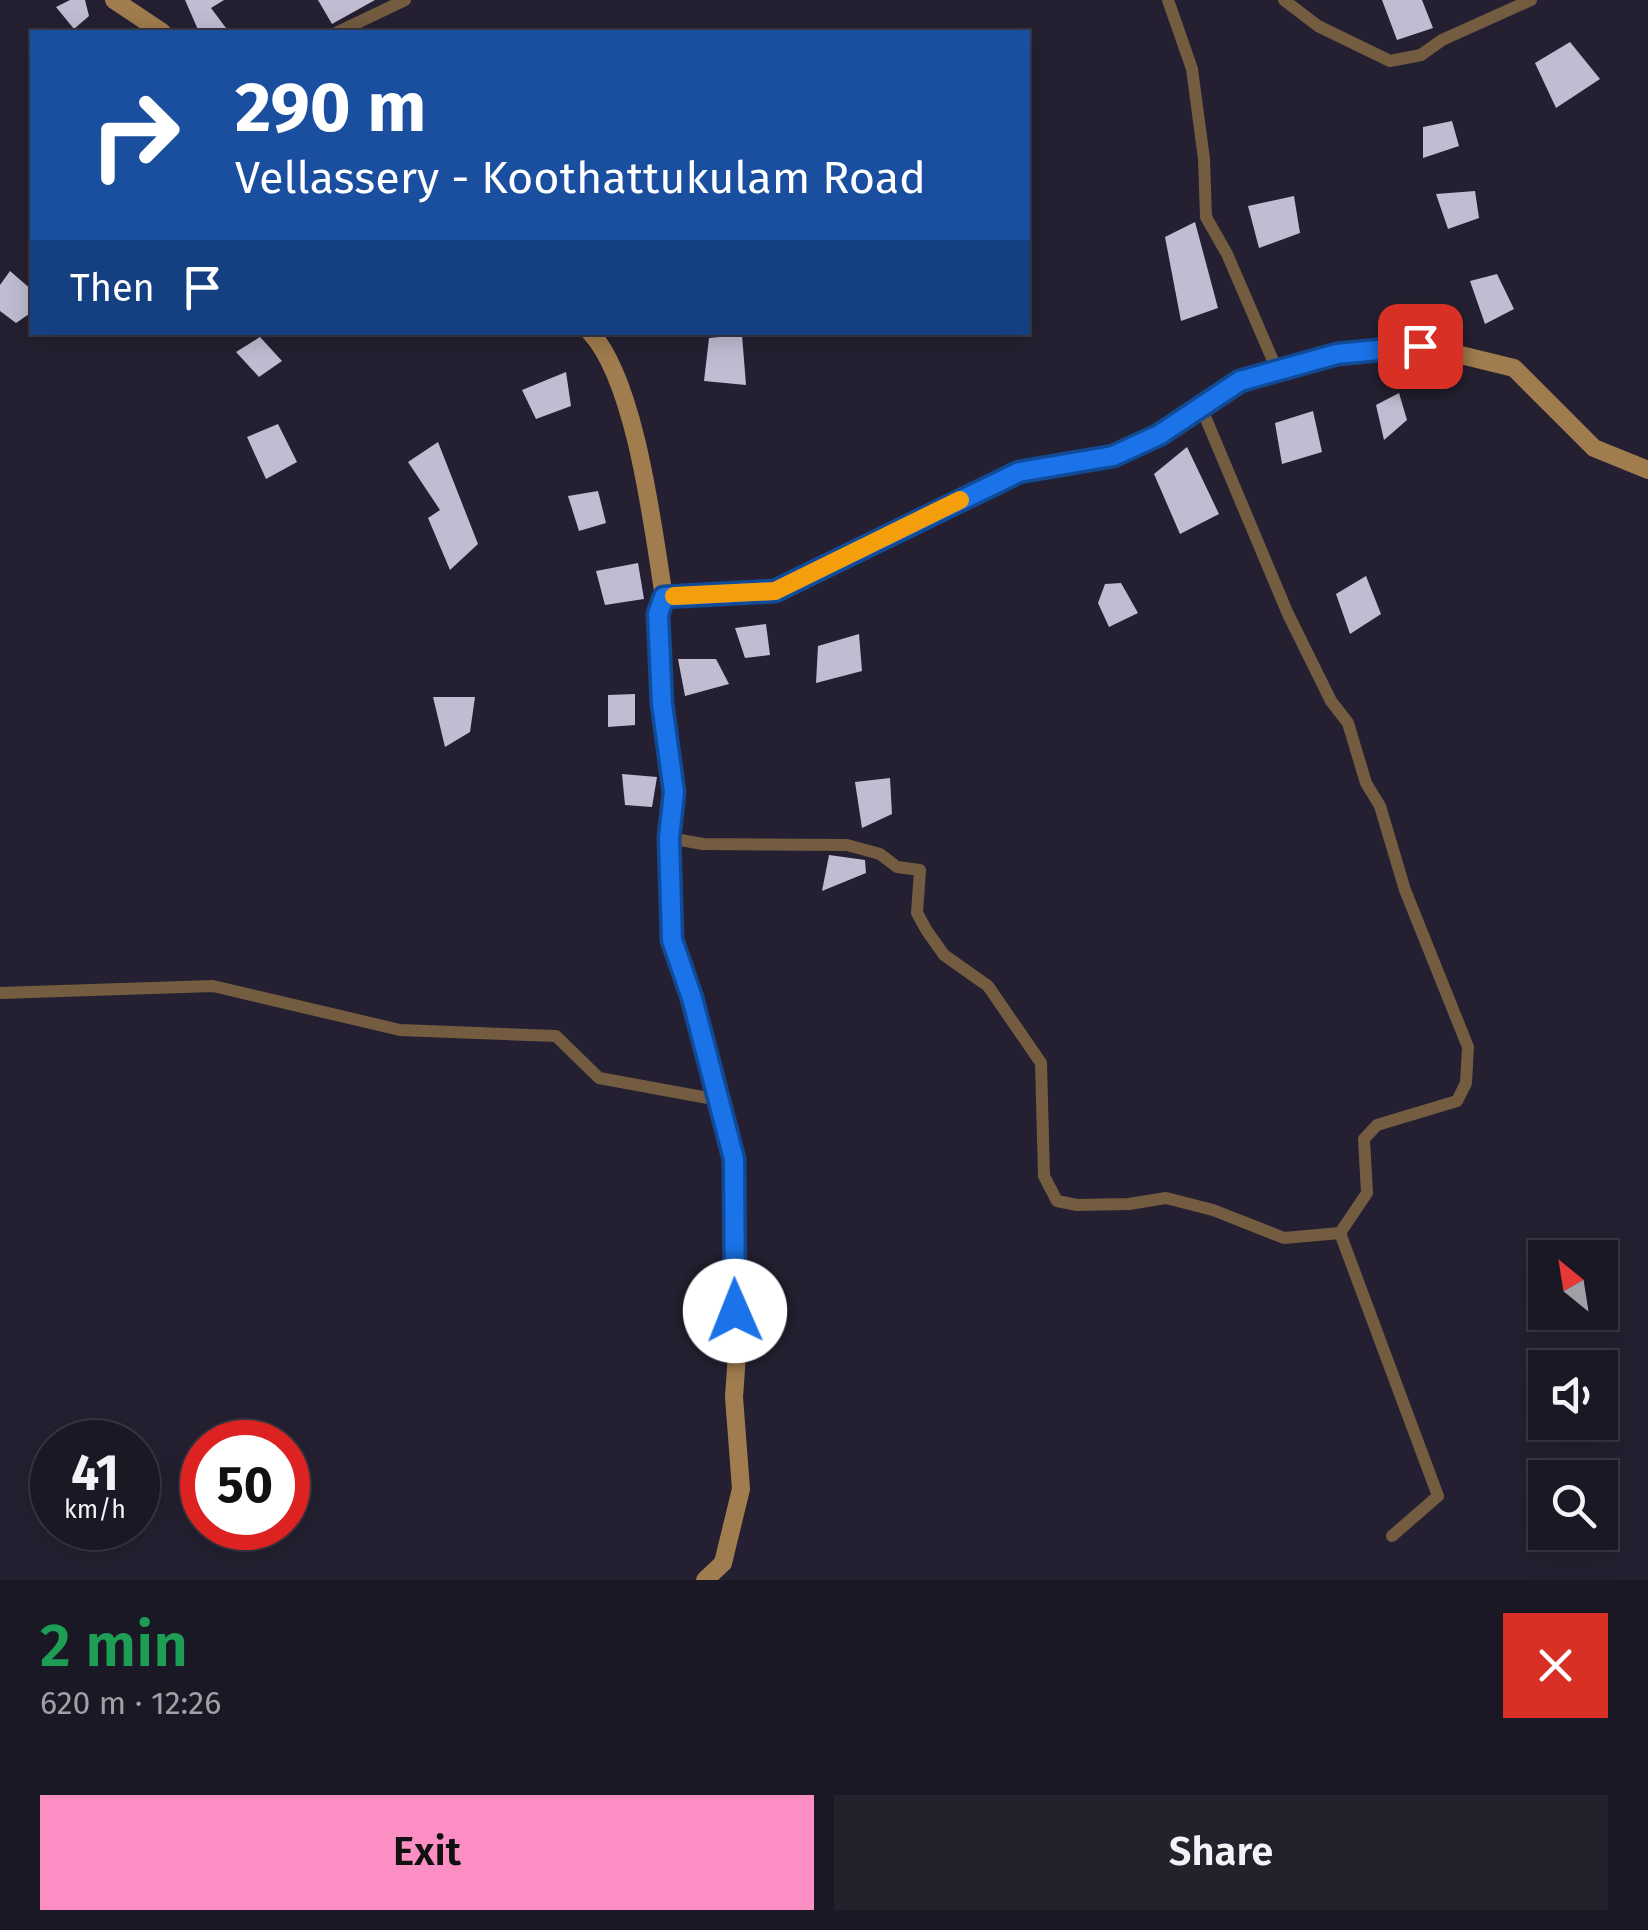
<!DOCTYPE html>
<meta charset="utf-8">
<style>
body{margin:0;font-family:"Fira Sans",sans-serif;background:#24212d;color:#f1f3f6;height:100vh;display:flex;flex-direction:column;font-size:38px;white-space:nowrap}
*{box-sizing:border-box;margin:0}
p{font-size:32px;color:#a0a0a7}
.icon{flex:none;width:55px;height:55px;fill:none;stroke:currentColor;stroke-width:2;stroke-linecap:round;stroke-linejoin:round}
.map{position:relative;height:1580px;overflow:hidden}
.details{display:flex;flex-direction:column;background:#1b1825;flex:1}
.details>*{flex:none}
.top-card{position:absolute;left:30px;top:30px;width:1000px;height:305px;border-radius:0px;box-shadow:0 5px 25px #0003,0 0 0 2px #393742;background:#1a4fa0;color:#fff;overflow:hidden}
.needle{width:65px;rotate:330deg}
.fabs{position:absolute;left:1528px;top:1240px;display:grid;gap:20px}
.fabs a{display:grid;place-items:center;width:90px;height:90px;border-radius:0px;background:#1b1825;box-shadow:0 5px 25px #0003,0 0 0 2px #393742;font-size:50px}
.speed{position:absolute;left:30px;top:1420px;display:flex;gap:20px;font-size:50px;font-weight:700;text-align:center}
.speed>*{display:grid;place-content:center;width:130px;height:130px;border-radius:50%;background:#1b1825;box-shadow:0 5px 25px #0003,0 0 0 2px #393742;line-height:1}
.speed small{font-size:25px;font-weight:400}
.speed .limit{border:15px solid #d22;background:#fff;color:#111}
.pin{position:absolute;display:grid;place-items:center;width:85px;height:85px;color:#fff;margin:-42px;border-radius:20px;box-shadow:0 5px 15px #0006}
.me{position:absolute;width:110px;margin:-55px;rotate:359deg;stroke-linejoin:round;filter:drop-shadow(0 0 8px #0008)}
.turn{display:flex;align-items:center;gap:35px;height:210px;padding:0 40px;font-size:45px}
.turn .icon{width:130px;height:130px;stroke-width:2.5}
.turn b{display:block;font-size:70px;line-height:85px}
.then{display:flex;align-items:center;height:95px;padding:0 40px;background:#0003;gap:20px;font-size:38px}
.round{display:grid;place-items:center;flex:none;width:105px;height:105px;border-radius:0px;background:#24212d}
.headline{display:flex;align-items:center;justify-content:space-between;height:170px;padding:0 40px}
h1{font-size:60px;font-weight:600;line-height:75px;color:#1e9e55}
.primary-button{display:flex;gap:20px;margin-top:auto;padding:20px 40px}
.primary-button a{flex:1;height:115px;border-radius:0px;background:#fb8fc4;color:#111;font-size:40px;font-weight:600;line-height:115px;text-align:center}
.primary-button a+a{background:#24212d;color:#f1f3f6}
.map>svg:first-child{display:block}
.building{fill:#c0bcd2}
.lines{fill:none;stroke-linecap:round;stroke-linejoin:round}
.street{stroke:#735c40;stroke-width:12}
.secondary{stroke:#a07c4e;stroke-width:18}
.route-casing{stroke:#114b97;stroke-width:25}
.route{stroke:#1a73e8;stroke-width:18}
.slow{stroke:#f59e0b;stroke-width:18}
</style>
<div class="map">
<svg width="1648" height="1580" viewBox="0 0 1648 1580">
<rect width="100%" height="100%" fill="#242031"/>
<g class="building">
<polygon points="70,0 85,0 89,16 74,29 56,7"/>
<polygon points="185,0 224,0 211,8 229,32 199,32"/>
<polygon points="318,0 375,0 332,24"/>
<polygon points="1382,0 1422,0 1433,28 1397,40"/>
<polygon points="1570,42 1600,79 1556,108 1535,63"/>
<polygon points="1452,121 1459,146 1423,158 1423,127"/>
<polygon points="1475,191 1479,218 1448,229 1436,194"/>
<polygon points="1294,196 1300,233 1259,248 1248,206"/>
<polygon points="1195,222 1218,308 1181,321 1165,237"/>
<polygon points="10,271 32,290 32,312 16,323 0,311 0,285"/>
<polygon points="1497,274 1514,309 1485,324 1470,281"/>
<polygon points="742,335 746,385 704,381 709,338"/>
<polygon points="260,337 282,361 259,377 236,352"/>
<polygon points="566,372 571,406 536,419 522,390"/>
<polygon points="1399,393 1407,420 1384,440 1376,405"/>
<polygon points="1313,411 1322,452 1282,464 1275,423"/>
<polygon points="278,424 297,462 266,479 247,437"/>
<polygon points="438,442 478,544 450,570 428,518 440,510 408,462"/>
<polygon points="1187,447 1219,514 1180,534 1154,474"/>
<polygon points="598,491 606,523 579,531 568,496"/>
<polygon points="638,563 644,599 605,605 596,571"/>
<polygon points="1366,576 1381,614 1350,634 1336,594"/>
<polygon points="1121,583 1138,613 1109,627 1098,603 1105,584"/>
<polygon points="766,624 770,655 745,658 735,628"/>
<polygon points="859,634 862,671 816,683 818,646"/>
<polygon points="678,659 716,659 729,684 685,696"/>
<polygon points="635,694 635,725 608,727 608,695"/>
<polygon points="433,697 475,697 470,732 445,747"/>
<polygon points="622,774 657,777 652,807 625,805"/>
<polygon points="890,778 892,814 862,828 855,782"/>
<polygon points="829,855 865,860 866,873 822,891"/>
</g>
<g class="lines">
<g class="street">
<polyline points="1168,0 1192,69 1204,159 1206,217 1227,254 1277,370"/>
<polyline points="1284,0 1318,26 1390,61 1421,55 1442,40 1531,0"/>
<polyline points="338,32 405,0"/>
<polyline points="669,838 703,844 847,845 880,854 897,867 920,870 917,913 927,931 944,955 988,986 1041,1063 1044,1176 1057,1201 1077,1205 1129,1204 1166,1198 1213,1210 1284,1238 1340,1233 1367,1193 1364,1139 1377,1125 1457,1101 1466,1083 1468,1047 1405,890 1380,806 1366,783 1348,723 1331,701 1288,614 1201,407"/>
<polyline points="0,993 213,986 400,1030 556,1036 599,1078 719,1100"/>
<polyline points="1340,1233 1438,1496 1392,1536"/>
</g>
<g class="secondary">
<polyline points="114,0 162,32"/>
<path d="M590,332C636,381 653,529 664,597L658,614L662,704L674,791L669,838L672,940L692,998L734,1159V1290L738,1340L734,1397L741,1489L723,1563L705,1580"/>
<polyline points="664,597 775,591 1019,471 1113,456 1159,435 1240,381 1337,353 1420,345 1514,368 1594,448 1648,470"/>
</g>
</g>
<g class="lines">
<defs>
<polyline id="route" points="735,1311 734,1159 692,998 672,940 669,838 674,792 662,704 658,614 664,597 775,591 1019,472 1113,456 1159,435 1240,381 1337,354 1420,346"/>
</defs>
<use href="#route" class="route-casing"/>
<use href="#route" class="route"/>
<polyline class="slow" points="674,596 775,591 960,500"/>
</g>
</svg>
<div class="fabs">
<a><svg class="needle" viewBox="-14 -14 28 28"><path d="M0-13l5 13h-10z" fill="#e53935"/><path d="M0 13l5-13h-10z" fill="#a0a0a7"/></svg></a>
<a><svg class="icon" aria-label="sound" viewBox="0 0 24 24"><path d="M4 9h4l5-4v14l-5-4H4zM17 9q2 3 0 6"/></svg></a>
<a><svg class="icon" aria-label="search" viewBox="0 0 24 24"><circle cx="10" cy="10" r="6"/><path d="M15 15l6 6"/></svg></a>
</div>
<div class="speed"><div>41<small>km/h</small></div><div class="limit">50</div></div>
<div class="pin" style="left:1420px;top:346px;background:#d93025"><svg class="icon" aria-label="arrive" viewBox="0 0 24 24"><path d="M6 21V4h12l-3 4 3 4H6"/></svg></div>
<svg class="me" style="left:735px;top:1311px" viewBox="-20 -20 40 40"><circle r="19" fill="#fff"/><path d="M0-13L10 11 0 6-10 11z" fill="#1a73e8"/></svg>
<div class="top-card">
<div class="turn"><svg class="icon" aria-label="right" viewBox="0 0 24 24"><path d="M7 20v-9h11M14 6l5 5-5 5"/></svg><div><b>290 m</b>Vellassery - Koothattukulam Road</div></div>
<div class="then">Then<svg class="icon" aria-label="arrive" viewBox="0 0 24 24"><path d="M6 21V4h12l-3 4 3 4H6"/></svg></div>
</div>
</div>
<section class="details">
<div class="headline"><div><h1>2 min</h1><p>620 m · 12:26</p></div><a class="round" style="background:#d93025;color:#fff"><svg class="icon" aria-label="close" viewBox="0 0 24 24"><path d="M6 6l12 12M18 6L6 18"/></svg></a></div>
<div class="primary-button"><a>Exit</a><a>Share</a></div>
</section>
